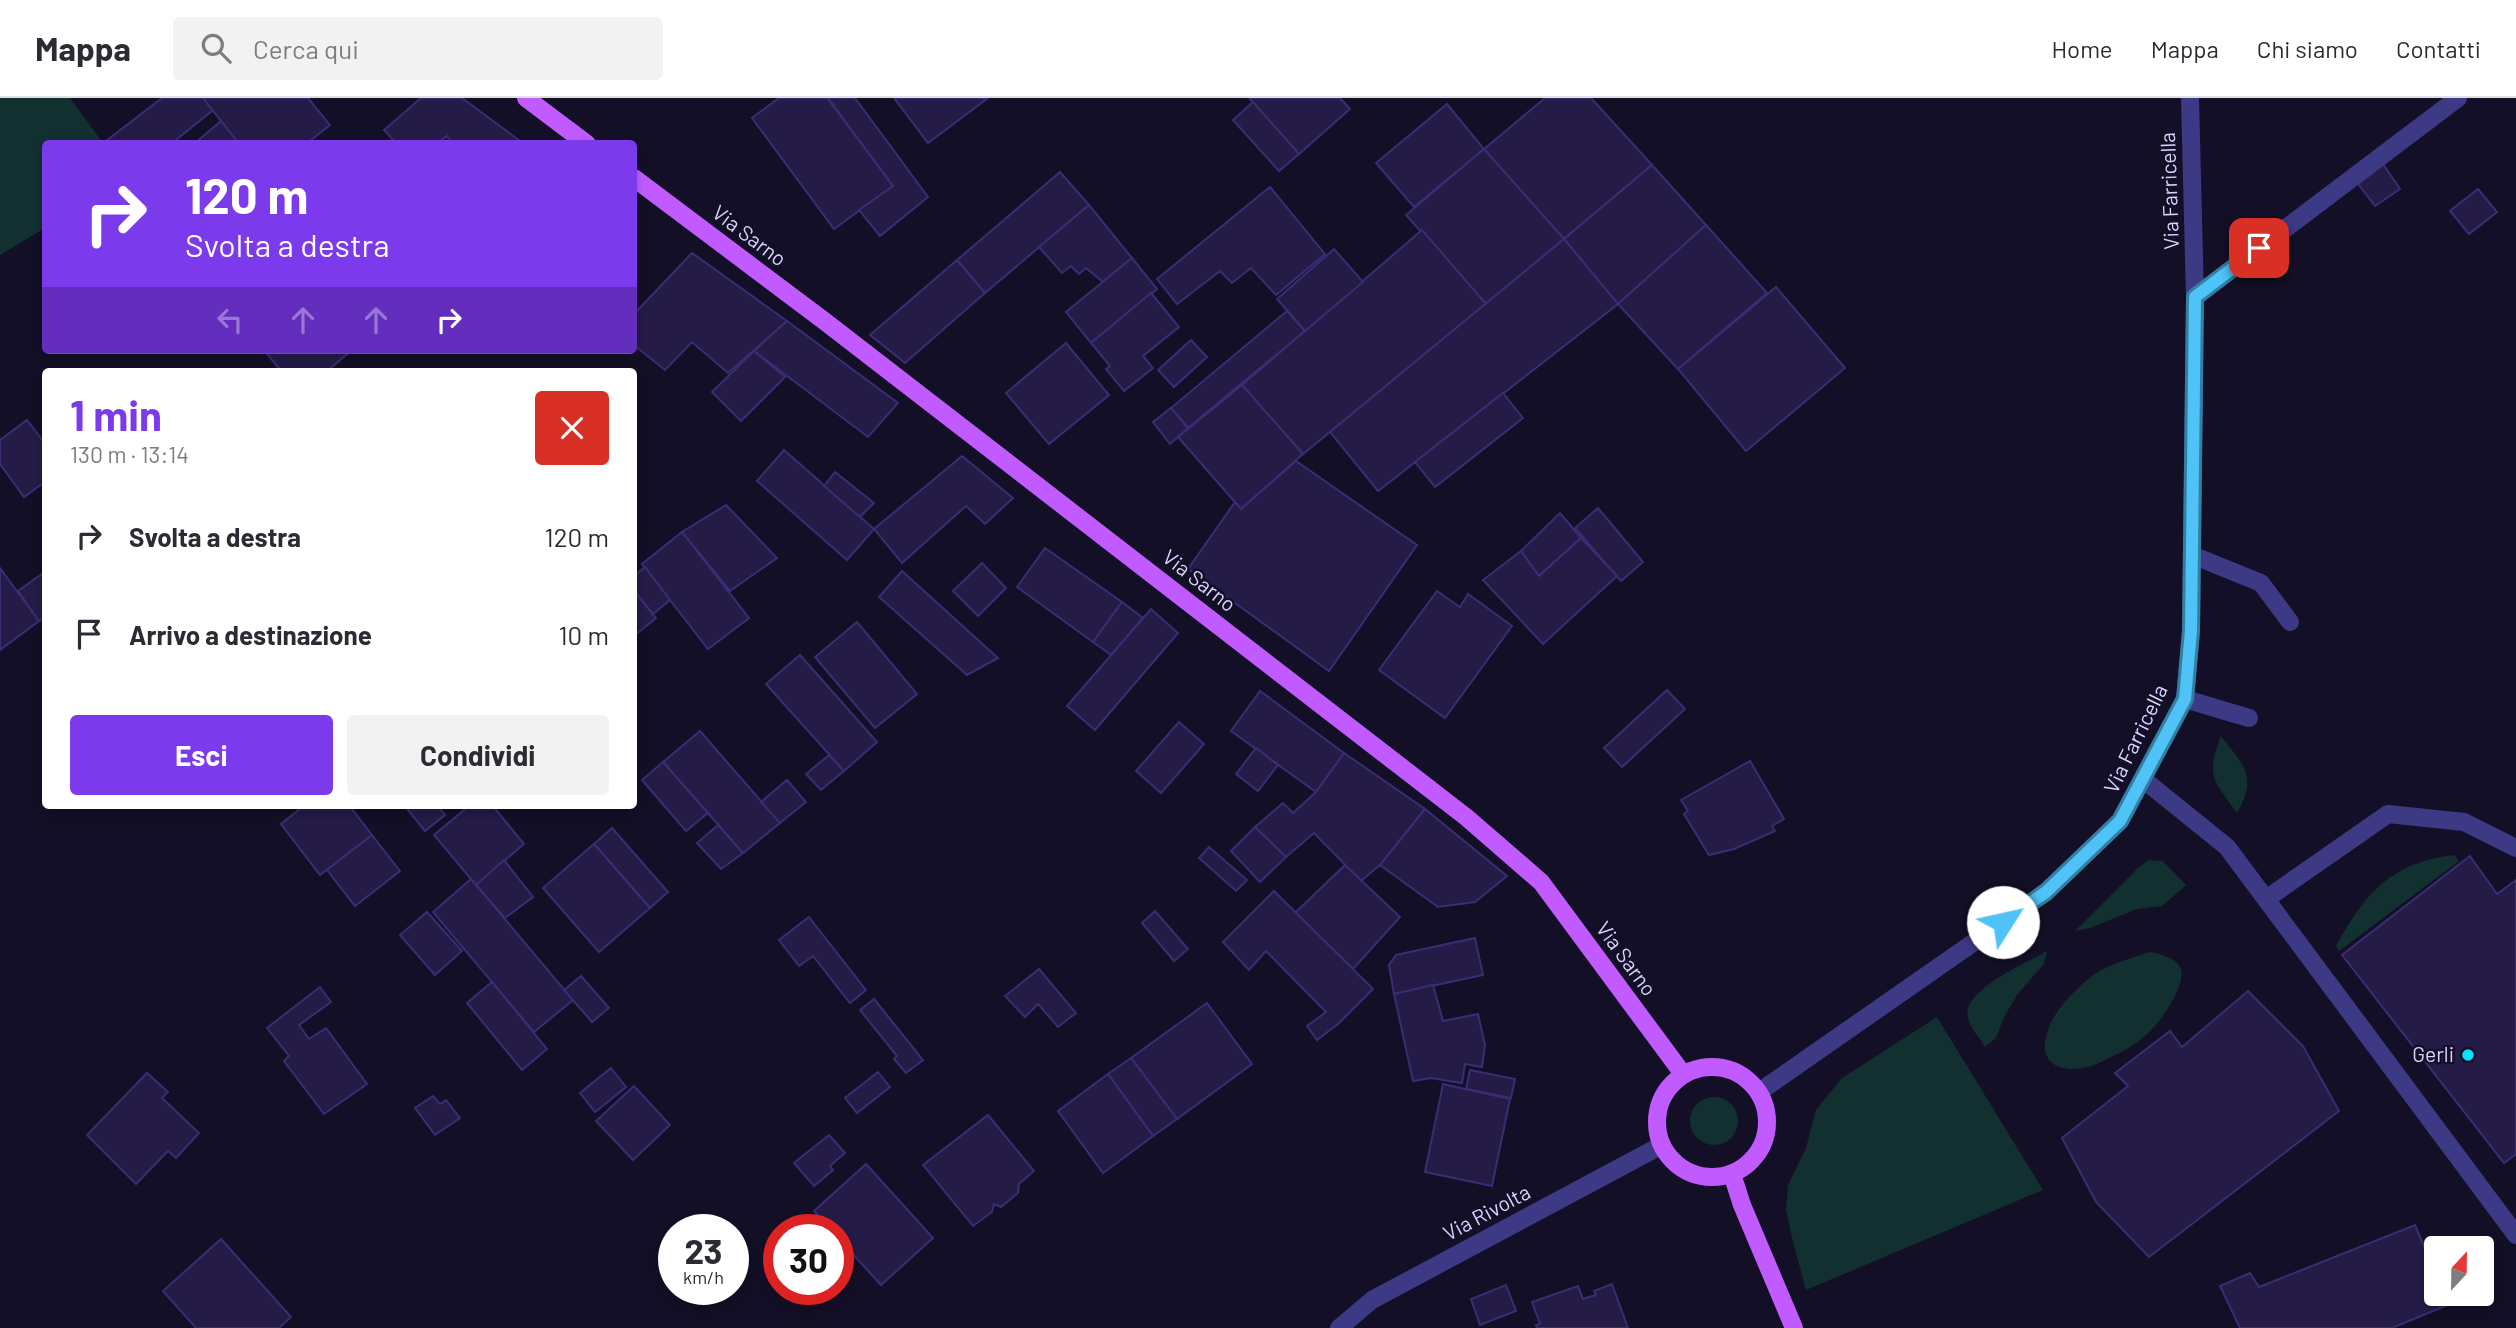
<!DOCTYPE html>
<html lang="it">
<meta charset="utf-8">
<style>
body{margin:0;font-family:Barlow,sans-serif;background:#f2f2f3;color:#2b2b33;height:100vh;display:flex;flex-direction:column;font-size:26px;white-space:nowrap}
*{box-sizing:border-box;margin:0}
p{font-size:23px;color:#7c7c81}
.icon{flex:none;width:38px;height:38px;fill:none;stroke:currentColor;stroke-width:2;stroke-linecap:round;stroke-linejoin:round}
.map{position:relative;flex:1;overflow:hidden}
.drawer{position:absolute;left:42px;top:270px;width:595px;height:441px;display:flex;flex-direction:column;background:#fff;border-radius:7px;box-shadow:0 4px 10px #0003}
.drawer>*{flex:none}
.top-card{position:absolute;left:42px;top:42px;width:595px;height:214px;border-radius:7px;box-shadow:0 4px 10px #0003;background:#7c3aed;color:#fff;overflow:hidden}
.needle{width:46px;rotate:22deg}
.tools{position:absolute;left:2424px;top:1138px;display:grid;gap:14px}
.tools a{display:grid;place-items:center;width:70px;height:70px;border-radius:7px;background:#fff;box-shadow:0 4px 10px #0003;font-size:35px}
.speed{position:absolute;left:658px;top:1116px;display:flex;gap:14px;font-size:35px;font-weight:700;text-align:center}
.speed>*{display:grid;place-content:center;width:91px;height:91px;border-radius:50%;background:#fff;box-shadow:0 4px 10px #0003;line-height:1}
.speed small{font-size:18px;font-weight:400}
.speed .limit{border:10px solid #d22;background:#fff;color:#111}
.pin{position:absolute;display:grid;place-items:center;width:60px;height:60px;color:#fff;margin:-30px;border-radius:14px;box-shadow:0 4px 10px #0006}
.me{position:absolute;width:77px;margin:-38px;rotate:55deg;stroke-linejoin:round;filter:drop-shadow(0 0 5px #0008)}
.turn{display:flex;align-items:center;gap:24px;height:147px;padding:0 28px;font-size:32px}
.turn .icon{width:91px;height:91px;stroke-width:2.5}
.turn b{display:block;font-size:49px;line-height:60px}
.lanes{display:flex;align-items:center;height:66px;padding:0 28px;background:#0003;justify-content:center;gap:35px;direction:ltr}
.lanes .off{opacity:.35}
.round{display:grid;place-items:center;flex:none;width:74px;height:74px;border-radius:7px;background:#f2f2f3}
.summary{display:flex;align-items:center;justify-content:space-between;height:119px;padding:0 28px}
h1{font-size:42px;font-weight:700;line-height:52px;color:#7c3aed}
.action{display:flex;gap:14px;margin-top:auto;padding:14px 28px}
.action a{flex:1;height:80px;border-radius:7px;background:#7c3aed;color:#fff;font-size:28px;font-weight:700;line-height:80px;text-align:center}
.action a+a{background:#f2f2f3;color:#2b2b33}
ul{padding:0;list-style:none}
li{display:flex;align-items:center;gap:21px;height:98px;padding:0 28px}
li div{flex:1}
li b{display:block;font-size:26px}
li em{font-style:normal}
header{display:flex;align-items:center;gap:42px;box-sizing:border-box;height:98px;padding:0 35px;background:#fff;border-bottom:2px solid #e1e1e2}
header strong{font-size:33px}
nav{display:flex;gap:38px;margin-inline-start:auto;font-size:24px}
.search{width:490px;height:63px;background:#f2f2f3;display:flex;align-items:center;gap:18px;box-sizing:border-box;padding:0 24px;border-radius:7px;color:#7c7c81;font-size:26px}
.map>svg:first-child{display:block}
.green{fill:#12302f}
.building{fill:#241b47;stroke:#3b2d73;stroke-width:2}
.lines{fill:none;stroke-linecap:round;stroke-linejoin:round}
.minor{stroke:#3d3a85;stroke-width:18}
.major{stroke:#c25bff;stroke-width:18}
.route-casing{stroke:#337fa1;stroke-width:18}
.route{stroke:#4fc3f7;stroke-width:12}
.poi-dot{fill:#00e5ff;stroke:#130f26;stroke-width:2.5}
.labels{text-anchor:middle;stroke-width:5;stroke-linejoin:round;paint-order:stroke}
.street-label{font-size:21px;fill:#d9d4ff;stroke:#130f26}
.poi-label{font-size:21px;fill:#d9d4ff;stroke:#130f26;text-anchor:end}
</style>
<header>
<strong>Mappa</strong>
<div class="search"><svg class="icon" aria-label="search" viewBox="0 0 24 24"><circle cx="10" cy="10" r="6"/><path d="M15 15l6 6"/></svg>Cerca qui</div>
<nav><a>Home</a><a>Mappa</a><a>Chi siamo</a><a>Contatti</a></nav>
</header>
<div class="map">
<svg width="2516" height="1230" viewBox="0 0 2516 1230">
<rect width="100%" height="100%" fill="#130f26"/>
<g class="green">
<polygon points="0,0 70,0 103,45 46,46 45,130 0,157"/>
<path d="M2221,638C2244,668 2258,678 2237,715C2214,682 2205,679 2221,638Z"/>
<path d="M2455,757L2459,763L2339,853L2336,848C2365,795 2391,764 2455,757Z"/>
<polygon points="2149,762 2163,763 2186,787 2162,808 2137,811 2090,830 2075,833 2138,770"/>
<path d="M2047,853L2044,866L2017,897L2004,919L1996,940L1985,949C1980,940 1970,930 1968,920C1960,892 2027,865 2047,853Z"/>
<path d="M2150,854C2187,861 2188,875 2171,905C2162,921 2151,934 2136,945C2127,952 2114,957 2103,963C2075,978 2033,974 2048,932C2054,913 2072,895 2087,882C2104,867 2129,861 2150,854Z"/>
<polygon points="1937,919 2043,1092 1806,1192 1792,1140 1786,1111 1788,1087 1806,1050 1816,1012 1842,980"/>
<circle cx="1714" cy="1023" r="24"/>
</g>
<g class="building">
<polygon points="162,0 203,0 213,12 171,46 102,46"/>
<polygon points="203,0 308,0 330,27 306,46 239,46"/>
<polygon points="421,0 462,0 524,46 453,46 447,38 436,46 397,46 384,32"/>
<polygon points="779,0 827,0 893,88 834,131 752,20"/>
<polygon points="828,0 855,0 928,99 880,138 859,112 893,88"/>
<polygon points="894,0 988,0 928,45"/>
<polygon points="1249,0 1340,0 1350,11 1299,56"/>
<polygon points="1545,0 1591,0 1652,67 1564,141 1484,51"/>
<polygon points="1253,4 1299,56 1279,73 1233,22"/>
<polygon points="1447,6 1484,51 1414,109 1376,65"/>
<polygon points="221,23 239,46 194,46"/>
<polygon points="1484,51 1564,141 1486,206 1406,117"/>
<polygon points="2383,66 2400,91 2375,108 2358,86"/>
<polygon points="1652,67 1706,127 1618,206 1564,141"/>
<polygon points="1060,74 1089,107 985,195 957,162"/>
<polygon points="1270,89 1325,156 1276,197 1251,170 1232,185 1220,173 1177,206 1157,181"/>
<polygon points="2478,91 2497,114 2469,136 2450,113"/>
<polygon points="1089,107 1132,160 1103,184 1086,170 1079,176 1071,168 1062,175 1039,149"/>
<polygon points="1706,127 1767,195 1678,271 1618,206"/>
<polygon points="1422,132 1486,206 1303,356 1242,287"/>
<polygon points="1564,141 1618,206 1378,393 1330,334"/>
<polygon points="1334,151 1363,184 1305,233 1277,201"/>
<polygon points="692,155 787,223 728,275 692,244 665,272 634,247 634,216"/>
<polygon points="1132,160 1157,191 1091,245 1066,214"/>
<polygon points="957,162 985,195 905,265 870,237"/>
<polygon points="1776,189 1845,270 1746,353 1678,271"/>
<polygon points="1151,195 1179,229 1143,258 1153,270 1124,293 1106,271 1110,268 1091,245"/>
<polygon points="1287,213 1305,233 1188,330 1171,310"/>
<polygon points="787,223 898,305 868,339 754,253"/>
<polygon points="1191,242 1207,259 1174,289 1158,272"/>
<polygon points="1066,245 1109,297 1049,346 1006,295"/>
<polygon points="264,252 352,252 327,273 281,273"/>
<polygon points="754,253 785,279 741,323 712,294"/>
<polygon points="1242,287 1303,356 1241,411 1178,339"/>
<polygon points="1503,295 1523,320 1435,389 1415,364"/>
<polygon points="1171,310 1188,330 1170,346 1153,324"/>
<polygon points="27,322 46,347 46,383 24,399 0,366 0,342"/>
<polygon points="784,352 874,431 847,462 757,383"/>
<polygon points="962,358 1013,400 985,426 966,408 902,465 874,431"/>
<polygon points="1296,363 1417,447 1329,573 1188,471 1235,404 1241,411"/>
<polygon points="835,374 874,405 860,419 824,388"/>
<polygon points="726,407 777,460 730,493 682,434"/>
<polygon points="1598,410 1643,464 1621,483 1575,430"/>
<polygon points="1560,415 1581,440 1539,478 1521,453"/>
<polygon points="682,434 749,520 708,551 642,466"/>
<polygon points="1581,440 1617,478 1543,546 1483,482 1521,453 1539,478"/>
<polygon points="1045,450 1122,504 1093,544 1017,489"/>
<polygon points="982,465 1006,490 978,518 953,493"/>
<polygon points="645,469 670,502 653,516 634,493 634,478"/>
<polygon points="0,470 39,523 0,552"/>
<polygon points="46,473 46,518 39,523 18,493"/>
<polygon points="902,473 998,560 967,577 879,499"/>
<polygon points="634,493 656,520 634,538"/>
<polygon points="1437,493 1460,509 1468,496 1512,528 1445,620 1379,572"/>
<polygon points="1122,504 1143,520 1111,557 1093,544"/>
<polygon points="1151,511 1178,535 1095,632 1067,608"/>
<polygon points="857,524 917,596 875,630 815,559"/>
<polygon points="800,557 877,644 844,673 766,586"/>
<polygon points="1667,592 1685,611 1622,669 1604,650"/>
<polygon points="1260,593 1344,655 1316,694 1231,633"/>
<polygon points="1179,624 1204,646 1161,695 1136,673"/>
<polygon points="700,633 780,725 743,755 663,664"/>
<polygon points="1256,650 1278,667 1258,693 1236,676"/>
<polygon points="1344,655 1425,711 1380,767 1361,783 1314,735 1286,759 1255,729 1283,705 1293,715 1316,694"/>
<polygon points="829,657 844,673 821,692 806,676"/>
<polygon points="1750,663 1784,721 1772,728 1775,733 1734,751 1709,757 1684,716 1688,713 1681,702"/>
<polygon points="663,664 708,715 686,733 642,682"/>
<polygon points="787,682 806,704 780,725 761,704"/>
<polygon points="305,707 349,707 372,737 320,777 281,726"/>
<polygon points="404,707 437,707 445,717 425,733"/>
<polygon points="470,707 492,707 524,746 476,787 434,737"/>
<polygon points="1425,711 1507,778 1475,804 1438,809 1380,767"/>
<polygon points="718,727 743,755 721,771 697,745"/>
<polygon points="1255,729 1286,759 1260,784 1231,753"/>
<polygon points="612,730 668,794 650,810 594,746"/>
<polygon points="372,737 400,773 355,808 327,772"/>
<polygon points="594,746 650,810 599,854 543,790"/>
<polygon points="1209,749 1247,782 1236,793 1199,760"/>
<polygon points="2470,758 2497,796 2516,782 2516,1056 2504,1065 2342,857"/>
<polygon points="504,762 533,799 505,820 476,787"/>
<polygon points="1345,767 1400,819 1353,871 1295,815"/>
<polygon points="471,781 573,902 534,934 433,814"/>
<polygon points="1274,793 1373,891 1338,926 1317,942 1307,928 1326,914 1266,853 1249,872 1223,844"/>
<polygon points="1155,813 1188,851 1174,863 1142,825"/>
<polygon points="427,814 462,853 435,877 400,837"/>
<polygon points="809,819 866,892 850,905 813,858 799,868 779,842"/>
<polygon points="1475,840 1483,877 1394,896 1389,867 1396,857"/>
<polygon points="1039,871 1076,915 1058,929 1038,906 1025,919 1005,898"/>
<polygon points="581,878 609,910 592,924 564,892"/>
<polygon points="492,884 547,951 522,972 467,905"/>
<polygon points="1433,887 1443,923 1478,916 1485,947 1482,969 1465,966 1462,985 1431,980 1413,983 1394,896"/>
<polygon points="320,889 331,904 299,927 309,941 326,930 367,986 324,1016 284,963 289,958 267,930"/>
<polygon points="2248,893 2303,948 2339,1013 2149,1159 2096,1104 2062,1040 2128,988 2115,975 2170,933 2182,949"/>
<polygon points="874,901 923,962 906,975 894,961 897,958 860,912"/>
<polygon points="1207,905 1252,966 1177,1021 1131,960"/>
<polygon points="1131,960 1177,1021 1153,1038 1108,976"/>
<polygon points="611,970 626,989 595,1014 580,995"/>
<polygon points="1470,972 1515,981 1511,1000 1466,991"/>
<polygon points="878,974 890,989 857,1015 845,1000"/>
<polygon points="147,975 168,994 162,1000 199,1035 176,1060 168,1053 136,1086 87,1037"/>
<polygon points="1108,976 1153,1038 1103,1075 1058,1013"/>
<polygon points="1443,986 1510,1001 1492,1088 1425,1074"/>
<polygon points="634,988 670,1027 633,1062 596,1023"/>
<polygon points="433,998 440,1006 446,1002 460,1020 435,1037 415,1010"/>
<polygon points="988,1017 1034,1073 1019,1086 1018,1095 1001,1109 994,1106 992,1114 973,1128 923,1067"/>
<polygon points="829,1037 845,1055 830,1068 833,1072 814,1088 794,1065"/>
<polygon points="866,1066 933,1140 881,1187 838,1140 838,1132 831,1132 814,1113"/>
<polygon points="2415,1127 2436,1177 2436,1195 2444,1195 2448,1207 2392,1230 2240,1230 2220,1188 2250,1175 2259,1189"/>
<polygon points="221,1141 291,1219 279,1230 196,1230 163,1193"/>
<polygon points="1612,1186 1628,1230 1537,1230 1536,1227 1540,1226 1532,1204 1578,1188 1583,1201 1596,1197 1594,1193"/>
<polygon points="1506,1187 1516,1213 1480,1227 1471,1201"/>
</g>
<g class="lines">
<g class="minor">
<polyline points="2195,199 2458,0"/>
<polyline points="2192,457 2261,485 2290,524"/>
<polyline points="2185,601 2249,620"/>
<polyline points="2144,682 2227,749 2516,1137"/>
<polyline points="2266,801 2388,716 2464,724 2516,750"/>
<polyline points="1759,994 2046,794 2120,723 2185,601 2191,533 2195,199 2190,0"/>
<polyline points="1339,1230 1372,1202 1662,1047"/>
</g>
<g class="major">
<polyline points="526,0 587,46"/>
<polyline points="634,80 823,222 1466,719 1541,784 1683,976"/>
<circle cx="1712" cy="1024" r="55"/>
<polyline points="1732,1076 1742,1107 1794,1230"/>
</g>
</g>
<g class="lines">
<defs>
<polyline id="route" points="2003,824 2046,794 2120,723 2185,601 2191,533 2195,199 2259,150"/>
</defs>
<use href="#route" class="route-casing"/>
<use href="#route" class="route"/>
</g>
<circle class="poi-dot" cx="2468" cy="957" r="7"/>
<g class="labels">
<g class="street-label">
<text transform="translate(2170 93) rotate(-92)" y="7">Via Farricella</text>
<text transform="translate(749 138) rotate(37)" y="7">Via Sarno</text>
<text transform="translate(1199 483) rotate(38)" y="7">Via Sarno</text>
<text transform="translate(2136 641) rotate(-64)" y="7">Via Farricella</text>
<text transform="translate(1626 861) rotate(54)" y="7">Via Sarno</text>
<text transform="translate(1487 1115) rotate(-28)" y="7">Via Rivolta</text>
</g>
<g class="poi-label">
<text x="2454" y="964">Gerli</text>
</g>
</g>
</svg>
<div class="tools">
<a><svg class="needle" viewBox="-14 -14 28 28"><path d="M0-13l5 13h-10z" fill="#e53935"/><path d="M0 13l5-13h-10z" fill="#7c7c81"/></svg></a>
</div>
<div class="speed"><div>23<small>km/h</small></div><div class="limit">30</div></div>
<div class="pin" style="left:2259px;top:150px;background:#d93025"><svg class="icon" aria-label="arrive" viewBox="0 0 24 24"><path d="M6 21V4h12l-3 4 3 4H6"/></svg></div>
<svg class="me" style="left:2003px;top:824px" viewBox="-20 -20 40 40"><circle r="19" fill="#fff"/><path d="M0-13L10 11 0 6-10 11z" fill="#4fc3f7"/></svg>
<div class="top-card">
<div class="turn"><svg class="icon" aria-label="right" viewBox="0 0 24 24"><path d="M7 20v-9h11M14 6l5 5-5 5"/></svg><div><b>120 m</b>Svolta a destra</div></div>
<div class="lanes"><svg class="icon off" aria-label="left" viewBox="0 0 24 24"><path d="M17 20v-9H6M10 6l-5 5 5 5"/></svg><svg class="icon off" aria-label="ahead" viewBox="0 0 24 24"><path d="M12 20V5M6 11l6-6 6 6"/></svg><svg class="icon off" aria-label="ahead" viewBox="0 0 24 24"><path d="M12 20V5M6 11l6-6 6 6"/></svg><svg class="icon" aria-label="right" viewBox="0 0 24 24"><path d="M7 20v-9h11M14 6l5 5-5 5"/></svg></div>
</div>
<section class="drawer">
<div class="summary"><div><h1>1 min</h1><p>130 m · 13:14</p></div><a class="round" style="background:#d93025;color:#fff"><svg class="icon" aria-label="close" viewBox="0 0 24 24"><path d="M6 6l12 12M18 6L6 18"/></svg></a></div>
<ul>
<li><svg class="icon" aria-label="right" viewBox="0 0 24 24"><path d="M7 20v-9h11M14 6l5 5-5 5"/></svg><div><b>Svolta a destra</b></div><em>120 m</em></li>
<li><svg class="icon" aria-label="arrive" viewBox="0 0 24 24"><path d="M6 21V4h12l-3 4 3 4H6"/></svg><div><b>Arrivo a destinazione</b></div><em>10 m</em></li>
</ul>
<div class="action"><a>Esci</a><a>Condividi</a></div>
</section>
</div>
